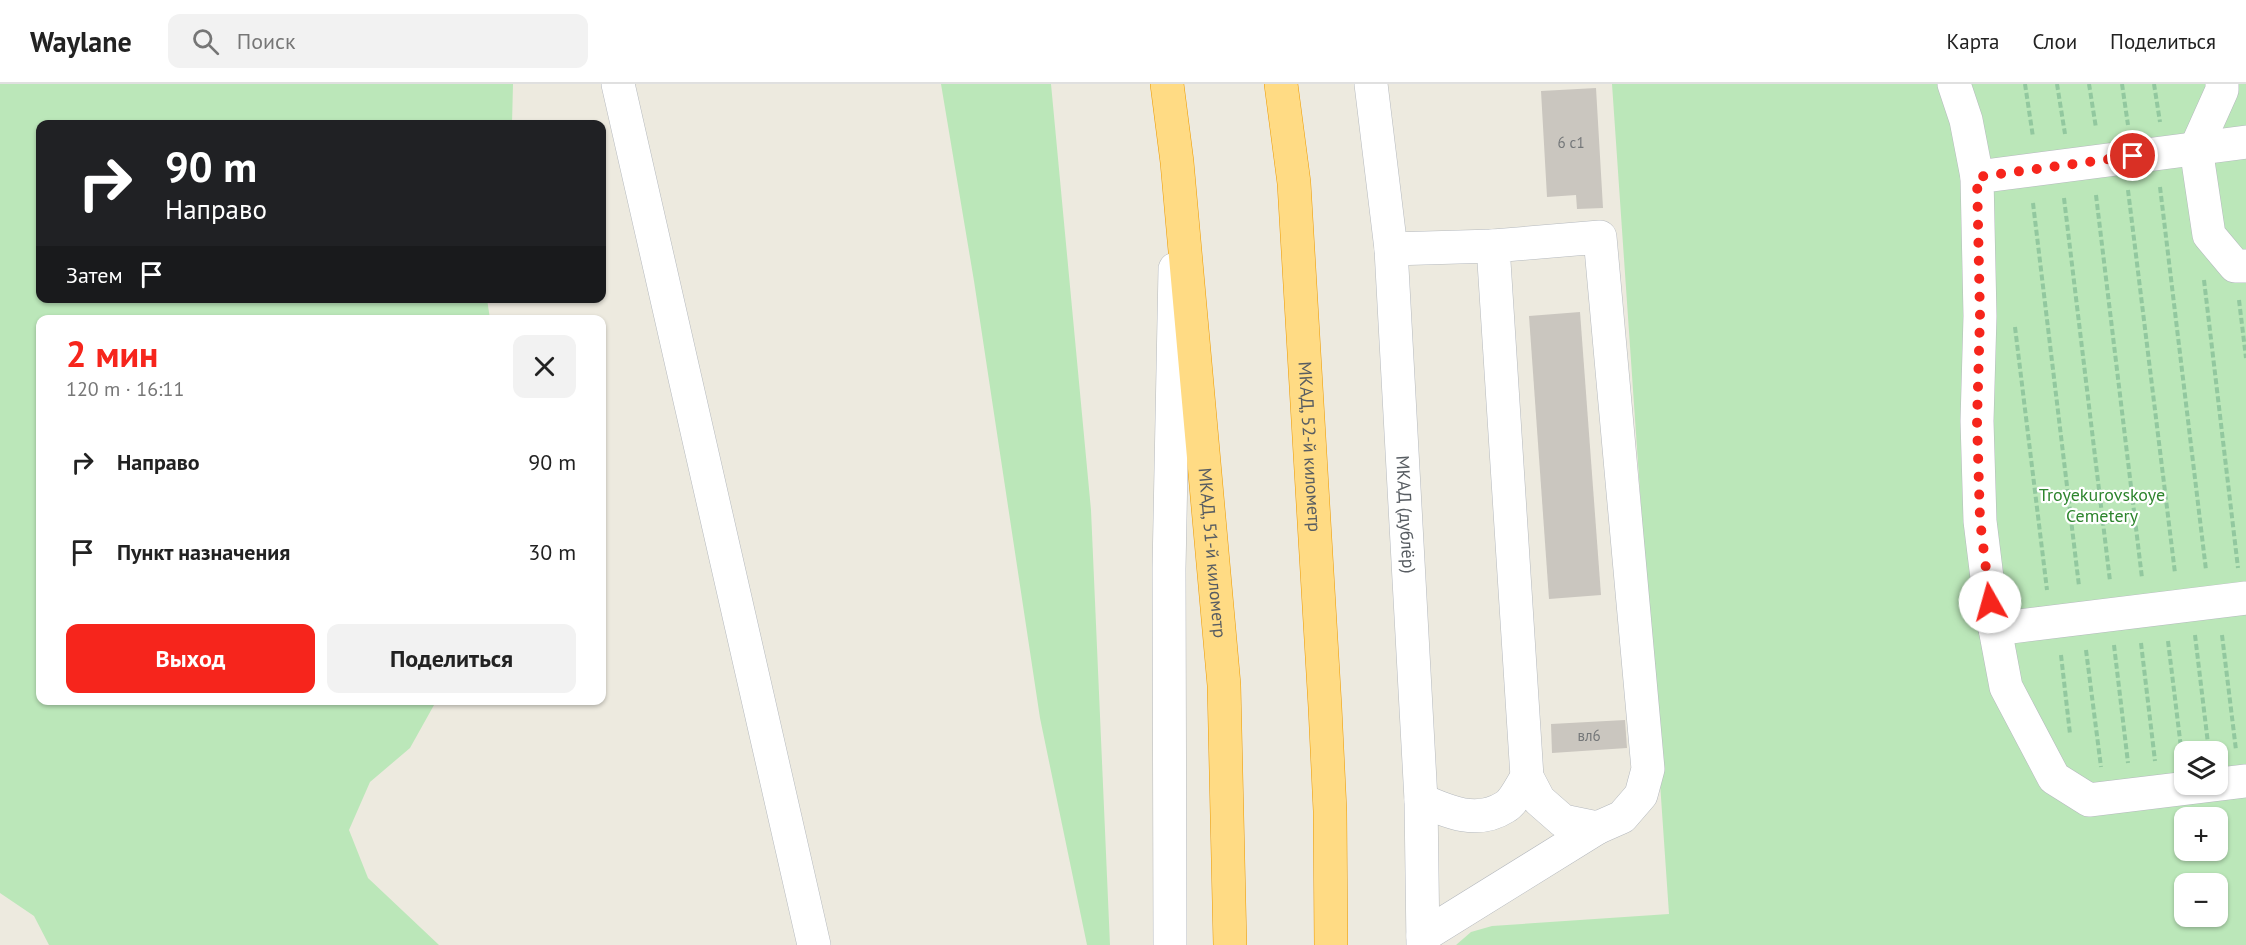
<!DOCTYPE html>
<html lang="ru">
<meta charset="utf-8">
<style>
body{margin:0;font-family:"PT Sans",sans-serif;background:#f2f2f2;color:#222;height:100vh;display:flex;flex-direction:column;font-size:22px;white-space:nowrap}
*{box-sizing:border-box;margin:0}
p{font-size:20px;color:#767676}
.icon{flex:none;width:33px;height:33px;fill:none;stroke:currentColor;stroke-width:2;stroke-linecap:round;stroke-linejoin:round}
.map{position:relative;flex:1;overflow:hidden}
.details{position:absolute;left:36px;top:231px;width:570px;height:390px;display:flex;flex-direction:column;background:#fff;border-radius:12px;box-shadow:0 2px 4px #0004}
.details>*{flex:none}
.guide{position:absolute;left:36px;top:36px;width:570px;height:183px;border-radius:12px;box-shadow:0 2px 4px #0004;background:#202124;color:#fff;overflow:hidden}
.fabs{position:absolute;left:2174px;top:657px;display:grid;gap:12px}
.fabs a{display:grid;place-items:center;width:54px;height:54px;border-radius:12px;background:#fff;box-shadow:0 2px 4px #0004;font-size:30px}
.pin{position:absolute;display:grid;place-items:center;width:51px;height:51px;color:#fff;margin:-26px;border:3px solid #fff;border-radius:50%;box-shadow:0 2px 6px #0007}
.me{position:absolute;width:66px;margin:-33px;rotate:353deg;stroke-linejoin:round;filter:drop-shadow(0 0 4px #0008)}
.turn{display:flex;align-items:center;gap:21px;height:126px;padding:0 30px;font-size:27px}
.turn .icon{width:78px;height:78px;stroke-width:2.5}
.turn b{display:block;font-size:42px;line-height:51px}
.then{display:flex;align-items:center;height:57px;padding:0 30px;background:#0003;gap:12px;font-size:22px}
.round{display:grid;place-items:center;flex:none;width:63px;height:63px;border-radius:12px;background:#f2f2f2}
.summary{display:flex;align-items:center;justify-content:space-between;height:102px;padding:0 30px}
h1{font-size:36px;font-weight:800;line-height:45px;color:#f6251c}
.action{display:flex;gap:12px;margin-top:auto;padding:12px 30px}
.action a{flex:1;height:69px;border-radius:12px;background:#f6251c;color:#fff;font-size:24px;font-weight:800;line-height:69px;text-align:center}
.action a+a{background:#f2f2f2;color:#222}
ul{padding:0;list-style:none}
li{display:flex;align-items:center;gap:18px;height:90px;padding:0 30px}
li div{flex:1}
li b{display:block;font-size:22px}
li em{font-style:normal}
header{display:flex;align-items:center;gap:36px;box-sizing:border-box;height:84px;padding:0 30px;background:#fff;border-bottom:2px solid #e0e0e0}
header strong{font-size:28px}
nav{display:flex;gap:33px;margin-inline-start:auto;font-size:21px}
.search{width:420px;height:54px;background:#f2f2f2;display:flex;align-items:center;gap:15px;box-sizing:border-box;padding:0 21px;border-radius:12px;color:#767676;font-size:22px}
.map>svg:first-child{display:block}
.green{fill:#bbe7b9;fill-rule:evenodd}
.building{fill:#cac6bf}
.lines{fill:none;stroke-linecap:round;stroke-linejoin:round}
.minor-casing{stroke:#b5b9be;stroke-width:34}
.highway-casing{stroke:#ec9a00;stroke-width:34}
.path{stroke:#92c89f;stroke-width:4;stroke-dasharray:6 3;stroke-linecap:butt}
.minor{stroke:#fff;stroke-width:33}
.highway{stroke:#ffdb84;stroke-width:33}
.route{stroke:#f6251c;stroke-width:10;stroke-dasharray:0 18}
.labels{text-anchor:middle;stroke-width:4.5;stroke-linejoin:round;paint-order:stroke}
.number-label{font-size:15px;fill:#747779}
.street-label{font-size:18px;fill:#585d62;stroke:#fff}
.park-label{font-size:18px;fill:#2e852e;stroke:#fff}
</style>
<header>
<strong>Waylane</strong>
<div class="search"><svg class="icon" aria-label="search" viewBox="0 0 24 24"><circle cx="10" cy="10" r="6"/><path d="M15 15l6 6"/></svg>Поиск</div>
<nav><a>Карта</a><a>Слои</a><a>Поделиться</a></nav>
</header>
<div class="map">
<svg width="2246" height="861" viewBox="0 0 2246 861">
<rect width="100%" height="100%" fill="#edeadf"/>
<g class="green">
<polygon points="0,0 513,0 512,40 40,40 40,214 487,215 490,235 40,236 40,616 443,617 434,621 410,664 370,698 349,746 368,794 439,861 49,861 34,832 0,809"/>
<polygon points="941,0 1051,0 1091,426 1110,861 1087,861 1040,634 974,197"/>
<path d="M1612,0H2246V861H1456L1471,848L1492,842L1669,830ZM2184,668H2217V700H2184ZM2184,734H2217V766H2184ZM2184,800H2217V832H2184Z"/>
</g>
<g class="building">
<polygon points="1596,4 1603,124 1577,125 1576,111 1547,113 1541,7"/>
<polygon points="1580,228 1601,511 1549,515 1529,232"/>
<polygon points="1625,636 1627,664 1552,669 1551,640"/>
</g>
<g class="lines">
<defs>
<g id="minor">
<polyline points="618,0 814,861"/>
<path id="s1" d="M1371,0L1391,165L1421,716L1423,861"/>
<polyline points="1954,0 1966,36 1977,93"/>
<polyline points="2222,0 2222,6 2196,64 2209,151 2235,182 2246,182"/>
<polyline points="2246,58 1977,93 1980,232 1977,337 1980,437 1990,518 2006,603 2054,694 2089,716 2246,697"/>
<polygon points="1600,153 1648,685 1641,711 1622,733 1597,744 1563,737 1539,716 1527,693 1493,162"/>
<polyline points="1391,165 1493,162"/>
<polyline points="1995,545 2246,514"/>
<path d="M1421,716C1448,728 1477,741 1505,723C1514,718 1521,702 1527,693"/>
<polyline points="1423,852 1597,744"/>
<polyline points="1170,861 1169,485 1175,185"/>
</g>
<g id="highway">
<path id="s2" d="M1167,0L1177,78L1224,601L1230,861"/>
<path id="s3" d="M1281,0L1294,99L1325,623L1330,727L1331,861"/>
</g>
</defs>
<use href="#minor" class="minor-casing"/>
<use href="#highway" class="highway-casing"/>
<g class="path">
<polyline points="2025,0 2033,53"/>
<polyline points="2057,0 2065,50"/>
<polyline points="2089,0 2096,44"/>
<polyline points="2122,0 2128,41"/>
<polyline points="2154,0 2160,38"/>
<polyline points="2160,103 2206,486"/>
<polyline points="2128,106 2175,489"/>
<polyline points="2096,111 2142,494"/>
<polyline points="2064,114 2110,497"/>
<polyline points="2033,119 2079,502"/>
<polyline points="2204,196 2238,484"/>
<polyline points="2239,216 2246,274"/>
<polyline points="2015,243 2047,506"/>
<polyline points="2195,551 2209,668"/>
<polyline points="2222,551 2236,666"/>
<polyline points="2168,557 2182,672"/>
<polyline points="2141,559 2155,677"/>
<polyline points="2114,561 2128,679"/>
<polyline points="2086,566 2101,683"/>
<polyline points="2061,571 2070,650"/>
</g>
<use href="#minor" class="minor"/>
<use href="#highway" class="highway"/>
</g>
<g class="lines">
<polyline class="route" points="1990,518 1980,436 1977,337 1980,232 1977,93 2133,72"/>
</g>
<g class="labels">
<g class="number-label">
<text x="1571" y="64">6 с1</text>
<text x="1589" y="657">вл6</text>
</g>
<g class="street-label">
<text dy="6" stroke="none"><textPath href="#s3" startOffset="364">МКАД, 52-й километр</textPath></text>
<text dy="6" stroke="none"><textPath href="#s1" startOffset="432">МКАД (дублёр)</textPath></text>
<text dy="6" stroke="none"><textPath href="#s2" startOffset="471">МКАД, 51-й километр</textPath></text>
</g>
<g class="park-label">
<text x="2102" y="417">Troyekurovskoye<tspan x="2102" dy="21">Cemetery</tspan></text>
</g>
</g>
</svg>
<div class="fabs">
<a><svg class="icon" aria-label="layers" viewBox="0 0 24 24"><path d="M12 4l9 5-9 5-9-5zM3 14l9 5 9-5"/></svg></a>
<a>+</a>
<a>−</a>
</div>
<div class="pin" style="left:2133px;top:72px;background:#d93025"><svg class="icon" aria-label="arrive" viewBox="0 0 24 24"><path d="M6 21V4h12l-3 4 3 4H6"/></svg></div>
<svg class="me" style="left:1990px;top:518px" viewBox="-20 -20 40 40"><circle r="19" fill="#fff"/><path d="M0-13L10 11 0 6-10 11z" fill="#f6251c"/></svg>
<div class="guide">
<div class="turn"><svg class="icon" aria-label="right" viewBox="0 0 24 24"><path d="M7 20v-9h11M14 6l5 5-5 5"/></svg><div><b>90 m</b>Направо</div></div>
<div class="then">Затем<svg class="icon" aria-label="arrive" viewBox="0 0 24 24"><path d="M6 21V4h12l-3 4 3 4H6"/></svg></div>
</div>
<section class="details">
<div class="summary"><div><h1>2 мин</h1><p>120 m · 16:11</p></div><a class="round"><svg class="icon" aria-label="close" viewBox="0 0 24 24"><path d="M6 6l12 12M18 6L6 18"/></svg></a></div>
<ul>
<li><svg class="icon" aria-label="right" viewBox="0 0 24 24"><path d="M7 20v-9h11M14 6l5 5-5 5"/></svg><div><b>Направо</b></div><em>90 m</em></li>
<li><svg class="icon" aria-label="arrive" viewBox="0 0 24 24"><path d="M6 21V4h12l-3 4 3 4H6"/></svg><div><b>Пункт назначения</b></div><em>30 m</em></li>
</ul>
<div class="action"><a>Выход</a><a>Поделиться</a></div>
</section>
</div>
